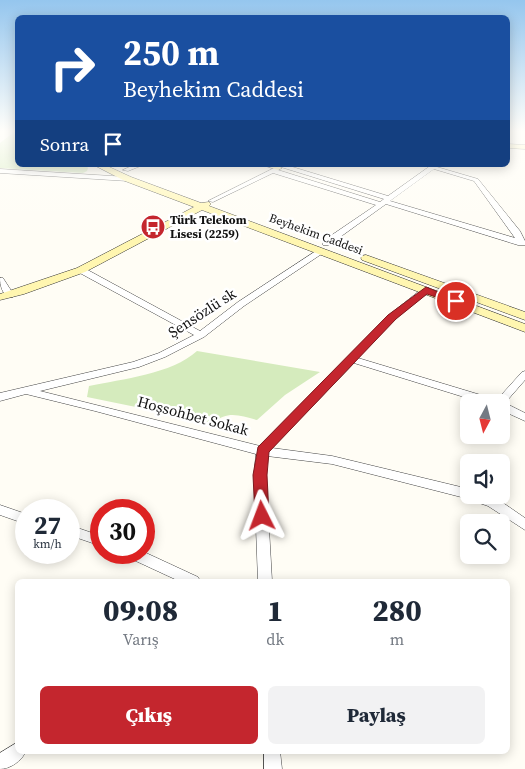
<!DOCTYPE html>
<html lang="tr">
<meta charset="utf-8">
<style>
body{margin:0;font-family:"Source Serif 4",serif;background:#f2f2f3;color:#1f2937;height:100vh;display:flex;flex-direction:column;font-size:19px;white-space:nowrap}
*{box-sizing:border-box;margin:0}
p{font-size:16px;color:#747a83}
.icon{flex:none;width:28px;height:28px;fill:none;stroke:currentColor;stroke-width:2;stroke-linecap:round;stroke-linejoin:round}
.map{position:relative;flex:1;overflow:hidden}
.panel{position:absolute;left:15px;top:579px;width:495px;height:175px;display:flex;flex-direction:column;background:#fff;border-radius:8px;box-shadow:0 2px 12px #0003}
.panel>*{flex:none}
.hud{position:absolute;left:15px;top:15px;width:495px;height:152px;border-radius:8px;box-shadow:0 2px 12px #0003;background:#1a4fa0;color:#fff;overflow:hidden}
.needle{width:32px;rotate:187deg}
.tools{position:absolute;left:460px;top:394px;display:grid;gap:10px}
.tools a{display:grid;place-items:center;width:50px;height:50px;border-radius:8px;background:#fff;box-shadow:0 2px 12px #0003;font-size:25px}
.speed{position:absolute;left:15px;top:499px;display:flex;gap:10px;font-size:25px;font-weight:700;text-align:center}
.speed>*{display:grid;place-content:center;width:65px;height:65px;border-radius:50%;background:#fff;box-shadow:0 2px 12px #0003;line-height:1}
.speed small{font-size:12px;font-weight:400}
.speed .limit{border:8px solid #d22;background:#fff;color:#111}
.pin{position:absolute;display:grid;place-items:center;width:42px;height:42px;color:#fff;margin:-21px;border:2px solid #fff;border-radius:50%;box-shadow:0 1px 5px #0007}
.me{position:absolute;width:55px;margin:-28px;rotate:357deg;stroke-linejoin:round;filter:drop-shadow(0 0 4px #0008)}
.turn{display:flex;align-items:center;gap:18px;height:105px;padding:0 25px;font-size:22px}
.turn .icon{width:65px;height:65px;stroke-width:2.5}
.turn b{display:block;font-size:35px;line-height:42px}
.then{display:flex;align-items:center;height:48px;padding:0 25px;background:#0003;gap:10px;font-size:19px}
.eta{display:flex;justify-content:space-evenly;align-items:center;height:85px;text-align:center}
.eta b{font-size:30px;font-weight:800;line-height:35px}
.primary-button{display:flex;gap:10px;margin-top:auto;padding:10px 25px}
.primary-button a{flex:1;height:58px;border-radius:8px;background:#c4262e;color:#fff;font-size:20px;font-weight:800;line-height:58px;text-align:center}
.primary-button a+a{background:#f2f2f3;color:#1f2937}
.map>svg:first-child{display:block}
.green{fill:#d5ebbd}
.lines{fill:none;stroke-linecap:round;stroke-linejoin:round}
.street-casing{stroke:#444;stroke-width:1}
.secondary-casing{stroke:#333;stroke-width:1}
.street{fill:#fff;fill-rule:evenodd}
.secondary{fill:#fff6b0;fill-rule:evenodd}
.route{fill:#c4262e;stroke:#7f191e}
.labels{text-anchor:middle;stroke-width:5;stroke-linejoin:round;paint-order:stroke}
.far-poi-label{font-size:12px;font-weight:bold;fill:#111;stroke:#fff;text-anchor:start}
.far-street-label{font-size:12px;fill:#111;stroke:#fff}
.street-label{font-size:15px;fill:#111;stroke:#fff}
</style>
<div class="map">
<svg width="525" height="769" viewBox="0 0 525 769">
<rect width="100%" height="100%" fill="#fffdf5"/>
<g class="green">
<polygon points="14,132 17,132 18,165 86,165 88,168 87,171 83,173 0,168 0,143"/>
<path d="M197,351L320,372L285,395L257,420C241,416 227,410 214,423L87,397L89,386C122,379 172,374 197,351Z"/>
</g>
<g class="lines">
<defs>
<g id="street">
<polygon points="134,165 143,165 128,171 123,170"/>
<path d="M281,165H286L388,196L430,166L439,165L437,167L478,179L520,231L525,241V245H518L386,204L329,245H323V241L376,205L273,173L213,202L208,201L278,166L281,168L278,170L380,202L384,199L281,167ZM434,169L474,181L515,238L390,201Z"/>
<polygon points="0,169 128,177 131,179 128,181 0,173"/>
<polygon points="319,249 322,249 326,251 244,306 204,337 165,357 139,367 40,391 260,446 389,315 423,288 429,288 429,292 395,319 358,358 494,399 495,402 522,372 525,371 525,380 505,403 525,413 525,421 501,410 501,402 480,402 354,363 272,448 332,456 469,489 469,495 486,495 496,498 525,518 525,530 488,506 465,498 332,464 267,456 266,475 272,581 258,581 254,475 256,454 95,411 26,394 0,401 0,393 133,362 159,353 194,335 78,272 78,268 84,268 200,331 238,302"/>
<path d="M0,278H3L14,295L13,297H10C2,295 0,285 0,278Z"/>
<polygon points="0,505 26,514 26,524 0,515"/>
<polygon points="69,525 101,536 101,546 69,535"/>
<polygon points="124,552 144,552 198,577 200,581 179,581 125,556"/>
<path d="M18,742V751H26C22,761 10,769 0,769V753Z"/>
<polygon points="264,751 280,751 282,769 264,769"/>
</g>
<g id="secondary">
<polygon points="508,144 525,145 525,149 508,148"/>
<polygon points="94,165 105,165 131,177 201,203 209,202 211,204 209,206 525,324 525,332 202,210 85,272 24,294 0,300 0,294 77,268 194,207 125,181"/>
<polygon points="263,165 276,165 282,168 278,170"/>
<polygon points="366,255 525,312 525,320 362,260 361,258 362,256"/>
</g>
</defs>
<use href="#street" class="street-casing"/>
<use href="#secondary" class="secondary-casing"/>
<use href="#street" class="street"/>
<use href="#secondary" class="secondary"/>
</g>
<linearGradient id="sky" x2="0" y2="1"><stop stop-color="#95c6ee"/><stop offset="0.55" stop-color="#fffefa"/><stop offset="1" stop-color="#fffefa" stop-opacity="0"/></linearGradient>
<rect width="525" height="238" fill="url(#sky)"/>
<polygon class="route" points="426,287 461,301 456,304 427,294 396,319 269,452 267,475 269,516 267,520 262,522 257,520 255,516 253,475 258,447 388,315"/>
<defs>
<symbol id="bus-disc" viewBox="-11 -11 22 22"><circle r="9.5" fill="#c4262e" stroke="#fff"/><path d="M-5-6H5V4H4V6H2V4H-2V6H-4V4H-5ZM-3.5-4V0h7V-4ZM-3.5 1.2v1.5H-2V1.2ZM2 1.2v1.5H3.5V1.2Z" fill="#fff"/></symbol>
</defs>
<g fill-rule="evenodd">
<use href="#bus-disc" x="139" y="213" width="28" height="28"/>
</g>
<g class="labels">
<g class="far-poi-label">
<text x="170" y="224">Türk Telekom<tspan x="170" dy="14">Lisesi (2259)</tspan></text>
</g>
<g class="far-street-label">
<text transform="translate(316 234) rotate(20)" y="4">Beyhekim Caddesi</text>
</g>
<g class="street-label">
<text transform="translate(202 313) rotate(-33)" y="5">Şensözlü sk</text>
<text transform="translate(193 416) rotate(15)" y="5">Hoşsohbet Sokak</text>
</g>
</g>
</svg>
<div class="tools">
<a><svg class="needle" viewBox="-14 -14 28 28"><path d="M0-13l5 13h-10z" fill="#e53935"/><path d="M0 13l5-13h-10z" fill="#747a83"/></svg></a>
<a><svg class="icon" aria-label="sound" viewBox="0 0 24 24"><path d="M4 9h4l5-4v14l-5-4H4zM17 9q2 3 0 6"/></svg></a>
<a><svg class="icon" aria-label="search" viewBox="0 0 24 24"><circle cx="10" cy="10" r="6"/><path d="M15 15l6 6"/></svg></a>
</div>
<div class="speed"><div>27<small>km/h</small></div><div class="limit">30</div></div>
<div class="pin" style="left:456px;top:301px;background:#d93025"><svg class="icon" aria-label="arrive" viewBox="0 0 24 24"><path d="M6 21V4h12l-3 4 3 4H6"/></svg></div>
<svg class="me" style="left:262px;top:516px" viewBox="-20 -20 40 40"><path d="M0-17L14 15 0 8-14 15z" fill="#c4262e" stroke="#fff" stroke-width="4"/></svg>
<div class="hud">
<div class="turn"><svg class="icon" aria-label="right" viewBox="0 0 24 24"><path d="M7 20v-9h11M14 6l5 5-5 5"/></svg><div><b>250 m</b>Beyhekim Caddesi</div></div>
<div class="then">Sonra<svg class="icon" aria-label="arrive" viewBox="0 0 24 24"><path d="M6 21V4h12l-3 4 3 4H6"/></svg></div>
</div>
<section class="panel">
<div class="eta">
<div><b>09:08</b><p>Varış</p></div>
<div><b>1</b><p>dk</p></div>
<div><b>280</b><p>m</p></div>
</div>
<div class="primary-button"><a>Çıkış</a><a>Paylaş</a></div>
</section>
</div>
